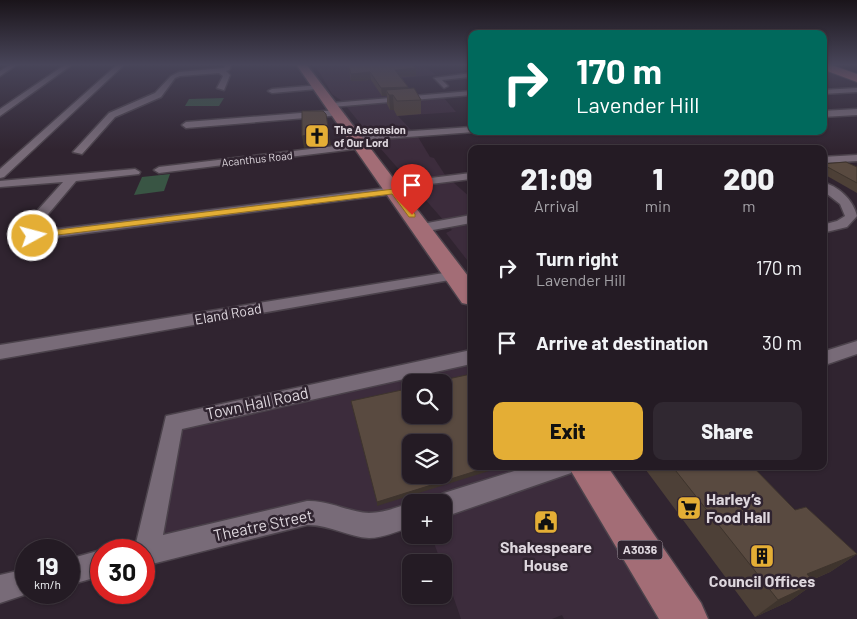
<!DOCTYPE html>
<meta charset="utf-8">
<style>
body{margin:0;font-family:Barlow,sans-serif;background:#302831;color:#f1f3f6;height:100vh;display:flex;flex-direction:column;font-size:19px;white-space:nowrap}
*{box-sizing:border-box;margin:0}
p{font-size:16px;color:#a3a1a6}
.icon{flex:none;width:28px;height:28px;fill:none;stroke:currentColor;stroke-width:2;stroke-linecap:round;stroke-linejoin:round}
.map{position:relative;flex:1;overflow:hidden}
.drawer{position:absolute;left:468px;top:145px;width:359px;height:325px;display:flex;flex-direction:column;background:#241b24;border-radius:10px;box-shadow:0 1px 4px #0004,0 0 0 1px #413941}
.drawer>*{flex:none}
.hud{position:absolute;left:468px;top:30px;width:359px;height:105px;border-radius:10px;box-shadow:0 1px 4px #0004,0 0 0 1px #413941;background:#00695c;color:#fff;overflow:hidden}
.buttons{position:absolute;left:402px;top:374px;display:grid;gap:10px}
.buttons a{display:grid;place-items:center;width:50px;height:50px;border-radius:10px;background:#241b24;box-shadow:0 1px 4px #0004,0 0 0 1px #413941;font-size:25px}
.speed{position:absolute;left:15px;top:539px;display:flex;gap:10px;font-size:25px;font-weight:700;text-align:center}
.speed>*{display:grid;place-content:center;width:65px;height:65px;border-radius:50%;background:#241b24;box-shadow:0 1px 4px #0004,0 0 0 1px #413941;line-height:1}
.speed small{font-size:12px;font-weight:400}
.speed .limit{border:8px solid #d22;background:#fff;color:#111}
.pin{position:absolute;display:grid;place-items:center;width:42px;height:42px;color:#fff;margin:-51px -21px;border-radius:50% 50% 50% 0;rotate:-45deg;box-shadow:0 0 5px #0007}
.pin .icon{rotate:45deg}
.me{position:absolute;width:55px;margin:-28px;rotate:83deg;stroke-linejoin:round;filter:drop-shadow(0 0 4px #0008)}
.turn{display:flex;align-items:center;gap:18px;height:105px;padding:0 25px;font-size:22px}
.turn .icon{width:65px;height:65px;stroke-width:2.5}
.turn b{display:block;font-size:35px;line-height:42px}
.eta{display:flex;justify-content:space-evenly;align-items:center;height:85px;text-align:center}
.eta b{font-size:30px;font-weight:800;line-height:35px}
.primary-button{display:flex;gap:10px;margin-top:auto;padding:10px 25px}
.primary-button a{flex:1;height:58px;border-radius:10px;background:#e4ae35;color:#111;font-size:20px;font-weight:800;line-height:58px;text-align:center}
.primary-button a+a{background:#302831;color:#f1f3f6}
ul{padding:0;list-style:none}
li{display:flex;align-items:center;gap:15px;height:75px;padding:0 25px}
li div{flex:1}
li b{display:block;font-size:19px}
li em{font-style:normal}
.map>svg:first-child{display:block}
.built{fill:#3c2c3c;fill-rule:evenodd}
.green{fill:#395544}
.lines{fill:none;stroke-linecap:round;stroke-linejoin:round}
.minor-casing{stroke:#4b424b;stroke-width:3}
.primary-casing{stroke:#4b424b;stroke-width:3}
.trunk-casing{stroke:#4b424b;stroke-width:2}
.minor{fill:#786b78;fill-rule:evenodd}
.primary{fill:#a36d76;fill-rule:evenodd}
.trunk{fill:#b16e75;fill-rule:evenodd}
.wall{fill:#4d4037}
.shaded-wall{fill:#3e342d}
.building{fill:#594a40;stroke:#3e342d;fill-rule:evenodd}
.route{fill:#e4ae35;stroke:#947122}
.labels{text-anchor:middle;stroke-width:5;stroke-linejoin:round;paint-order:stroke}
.far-poi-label{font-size:11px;font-weight:bold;fill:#ded7de;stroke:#302430;text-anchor:start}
.far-street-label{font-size:11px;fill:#ded7de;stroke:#302430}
.shield{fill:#302430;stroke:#aaa1aa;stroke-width:1}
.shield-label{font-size:12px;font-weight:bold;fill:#ded7de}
.street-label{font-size:14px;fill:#ded7de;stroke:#302430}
.near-street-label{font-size:16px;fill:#ded7de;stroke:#302430}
.near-poi-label{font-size:16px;font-weight:bold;fill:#ded7de;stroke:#302430}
</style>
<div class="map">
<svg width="857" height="619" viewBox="0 0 857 619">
<rect width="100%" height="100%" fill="#302430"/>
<g class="built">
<polygon points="312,64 422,64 436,75 402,78 418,100 444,98 456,112 398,116 418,137 430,157 434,158 445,175 471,198 471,265 446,233 452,230 374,141 376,140 374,133 367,132 342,101 332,94 321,75 315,67 310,66 313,66"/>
<path d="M471,361V466H568L657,619H564L562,615L552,619H461L444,570V562H441L431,535H444V502H411V528L351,511L166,542L158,532L177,435L189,424ZM411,382H444V415H411ZM411,442H444V475H411Z"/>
</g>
<g class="green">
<polygon points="224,98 219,106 185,106 189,99"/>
<polygon points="170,174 164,191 134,195 142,177"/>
</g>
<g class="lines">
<defs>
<g id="minor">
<polygon points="11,64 18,64 0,76 0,71"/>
<polygon points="66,64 73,64 0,116 0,109"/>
<polygon points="118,64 125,64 4,177 0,178 0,169"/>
<polygon points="226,64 232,64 229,70 226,71 230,75 224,90 217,88 223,76 219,73 180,76 175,78 161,97 115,117 82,154 73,152 109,113 155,93 171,76 179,72 224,68"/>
<polygon points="471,73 469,77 442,80 448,86 444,88 434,78"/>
<polygon points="320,85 321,87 317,89 272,93 268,91 272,89"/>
<polygon points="857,88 857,92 822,94 822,90"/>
<polygon points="471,91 471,95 332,107 328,105 332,103"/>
<polygon points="857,109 857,115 822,117 822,111"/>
<polygon points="338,110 341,111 341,115 186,128 182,125 186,122"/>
<polygon points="471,127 471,131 474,132 354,141 349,138 354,135"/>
<polygon points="360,143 363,144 363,148 159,173 154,170 159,167"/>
<polygon points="857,155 857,161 822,163 822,157"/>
<polygon points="135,169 140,172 139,174 76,181 33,232 386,188 384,186 390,183 471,173 471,179 398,188 400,191 394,194 33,240 21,238 19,231 63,182 0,187 0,181"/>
<path d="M822,182C838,186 853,199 857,216L847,227L822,233V225L837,221L845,216L840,204L822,190Z"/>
<polygon points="471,215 471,223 422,232 416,228 422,224"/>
<polygon points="456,271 463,275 461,278 0,359 0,345"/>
<polygon points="857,341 857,354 822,366 822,352"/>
<path d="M471,350V364L182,429L163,535L307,501C329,500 348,512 369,513C384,513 397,507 411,503V527C397,531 384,538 369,538C348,537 329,524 307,525L144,566V550H132L136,543L166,416Z"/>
<polygon points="530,466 574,466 571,473 444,517 444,502 433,502 435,497 444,493"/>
<polygon points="101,550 101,576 69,585 69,559"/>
<polygon points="26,569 26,592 33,592 0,603 0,575"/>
</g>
<g id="primary">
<polygon points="296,64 306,64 471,280 471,305 462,303"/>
<polygon points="568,466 607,466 701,603 708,619 659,619"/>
</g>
<polygon id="trunk" points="822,64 829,64 857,74 857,82 822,69"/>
</defs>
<use href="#minor" class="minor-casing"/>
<use href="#primary" class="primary-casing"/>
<use href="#trunk" class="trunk-casing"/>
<use href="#minor" class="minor"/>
<use href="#primary" class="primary"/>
<use href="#trunk" class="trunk"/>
</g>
<g class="wall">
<polygon points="348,64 411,64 416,76 401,77 408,87 408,88 421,100 421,114 397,116 394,110 390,110 387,104 387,96 382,96 371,80 351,81"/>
<polygon points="822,163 857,167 857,193 822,173"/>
<polygon points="643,466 752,466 795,510 857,554 830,572 812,580 815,583 790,601 755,617"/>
</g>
<g class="shaded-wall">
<polygon points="416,68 416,76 395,77 395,70"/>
<polygon points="370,72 371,80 351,81 351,74"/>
<polygon points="408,87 409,94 393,96 394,110 390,110 389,95 386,90 387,96 382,96 381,88"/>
<polygon points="329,133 331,145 304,148 302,136"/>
<polygon points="492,466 505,466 377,506 377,502"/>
<polygon points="857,554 830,572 783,592 807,574"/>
<polygon points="815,583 790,601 755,617 778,600"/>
</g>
<g class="building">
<polygon points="348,64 411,64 416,68 395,70 408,87 381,88 370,72 351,74"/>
<polygon points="414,88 421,100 397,101 393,95 389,95 386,90"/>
<polygon points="302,111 323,111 326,114 329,133 302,136"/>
<polygon points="846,162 857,167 857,183 822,164"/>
<path d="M471,374V466H492L377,502L351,401L411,388V415H444V382H434ZM411,442H444V475H411Z"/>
<polygon points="672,466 752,466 795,510 806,507 857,554 807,574 815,583 778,600"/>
</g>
<linearGradient id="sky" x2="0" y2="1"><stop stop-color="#1a141a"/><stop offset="0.43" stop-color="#484559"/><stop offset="1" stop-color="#484559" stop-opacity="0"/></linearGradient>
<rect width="857" height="150" fill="url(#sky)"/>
<polygon class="route" points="394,189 415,214 415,217 409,217 392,194 33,238 29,236 33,233"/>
<defs>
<symbol id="church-square" viewBox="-11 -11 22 22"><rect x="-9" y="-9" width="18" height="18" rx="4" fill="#e4ae35" stroke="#302430"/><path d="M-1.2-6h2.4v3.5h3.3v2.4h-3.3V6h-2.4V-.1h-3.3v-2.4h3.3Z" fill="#111"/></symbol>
<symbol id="supermarket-square" viewBox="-11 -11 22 22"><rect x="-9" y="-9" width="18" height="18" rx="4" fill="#e4ae35" stroke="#302430"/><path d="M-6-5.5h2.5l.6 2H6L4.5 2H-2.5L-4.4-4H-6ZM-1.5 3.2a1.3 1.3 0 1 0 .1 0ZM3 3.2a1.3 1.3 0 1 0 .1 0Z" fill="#111"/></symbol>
<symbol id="civic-square" viewBox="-11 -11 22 22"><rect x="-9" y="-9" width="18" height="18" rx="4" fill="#e4ae35" stroke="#302430"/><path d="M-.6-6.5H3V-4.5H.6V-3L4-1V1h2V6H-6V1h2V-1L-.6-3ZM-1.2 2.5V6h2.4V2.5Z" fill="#111"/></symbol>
<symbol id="building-square" viewBox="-11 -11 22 22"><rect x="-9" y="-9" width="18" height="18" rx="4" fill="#e4ae35" stroke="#302430"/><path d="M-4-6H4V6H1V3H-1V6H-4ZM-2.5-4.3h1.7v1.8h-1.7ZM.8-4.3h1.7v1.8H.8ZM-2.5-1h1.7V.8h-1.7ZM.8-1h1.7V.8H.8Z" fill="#111"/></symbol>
</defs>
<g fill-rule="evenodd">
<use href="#church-square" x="303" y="122" width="28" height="28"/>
<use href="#supermarket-square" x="675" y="494" width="28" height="28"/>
<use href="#civic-square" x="532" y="508" width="28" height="28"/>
<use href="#building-square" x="748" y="542" width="28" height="28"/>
</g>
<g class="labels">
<g class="far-poi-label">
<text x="334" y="134">The Ascension<tspan x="334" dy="13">of Our Lord</tspan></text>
</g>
<g class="far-street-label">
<text transform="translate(257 159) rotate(-6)" y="4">Acanthus Road</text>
</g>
<rect class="shield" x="617.5" y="540.5" width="45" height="19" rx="4"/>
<g class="shield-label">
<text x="640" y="554">A3036</text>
</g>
<g class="street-label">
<text transform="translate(228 314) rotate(-10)" y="5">Eland Road</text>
</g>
<g class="near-street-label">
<text transform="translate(257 403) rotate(-12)" y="6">Town Hall Road</text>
<text transform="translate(263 525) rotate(-12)" y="6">Theatre Street</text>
</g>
<g class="near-poi-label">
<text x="706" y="505" text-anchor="start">Harley’s<tspan x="706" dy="18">Food Hall</tspan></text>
<text x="546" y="553">Shakespeare<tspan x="546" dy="18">House</tspan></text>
<text x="762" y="587">Council Offices</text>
</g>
</g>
</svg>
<div class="buttons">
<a><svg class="icon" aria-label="search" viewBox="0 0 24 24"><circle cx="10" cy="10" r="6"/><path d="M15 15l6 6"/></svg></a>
<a><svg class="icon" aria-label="layers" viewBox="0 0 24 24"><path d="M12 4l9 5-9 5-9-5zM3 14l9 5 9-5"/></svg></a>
<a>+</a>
<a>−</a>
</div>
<div class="speed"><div>19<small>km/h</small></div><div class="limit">30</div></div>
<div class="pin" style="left:412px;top:215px;background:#d93025"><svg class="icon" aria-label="arrive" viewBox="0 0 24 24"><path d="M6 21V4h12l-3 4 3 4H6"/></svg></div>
<svg class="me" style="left:33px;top:236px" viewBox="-20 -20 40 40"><circle r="17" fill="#e4ae35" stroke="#fff" stroke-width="3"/><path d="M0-11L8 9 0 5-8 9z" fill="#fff"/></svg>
<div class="hud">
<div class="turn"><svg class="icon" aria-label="right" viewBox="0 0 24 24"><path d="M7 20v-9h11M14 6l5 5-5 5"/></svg><div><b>170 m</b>Lavender Hill</div></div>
</div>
<section class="drawer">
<div class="eta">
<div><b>21:09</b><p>Arrival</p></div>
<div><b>1</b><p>min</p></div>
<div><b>200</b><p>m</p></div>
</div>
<ul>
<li><svg class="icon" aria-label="right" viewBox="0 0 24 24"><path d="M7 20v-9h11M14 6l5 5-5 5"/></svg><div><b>Turn right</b><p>Lavender Hill</p></div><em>170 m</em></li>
<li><svg class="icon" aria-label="arrive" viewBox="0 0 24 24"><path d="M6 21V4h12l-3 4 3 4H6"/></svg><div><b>Arrive at destination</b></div><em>30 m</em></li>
</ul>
<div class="primary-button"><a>Exit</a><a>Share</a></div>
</section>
</div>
